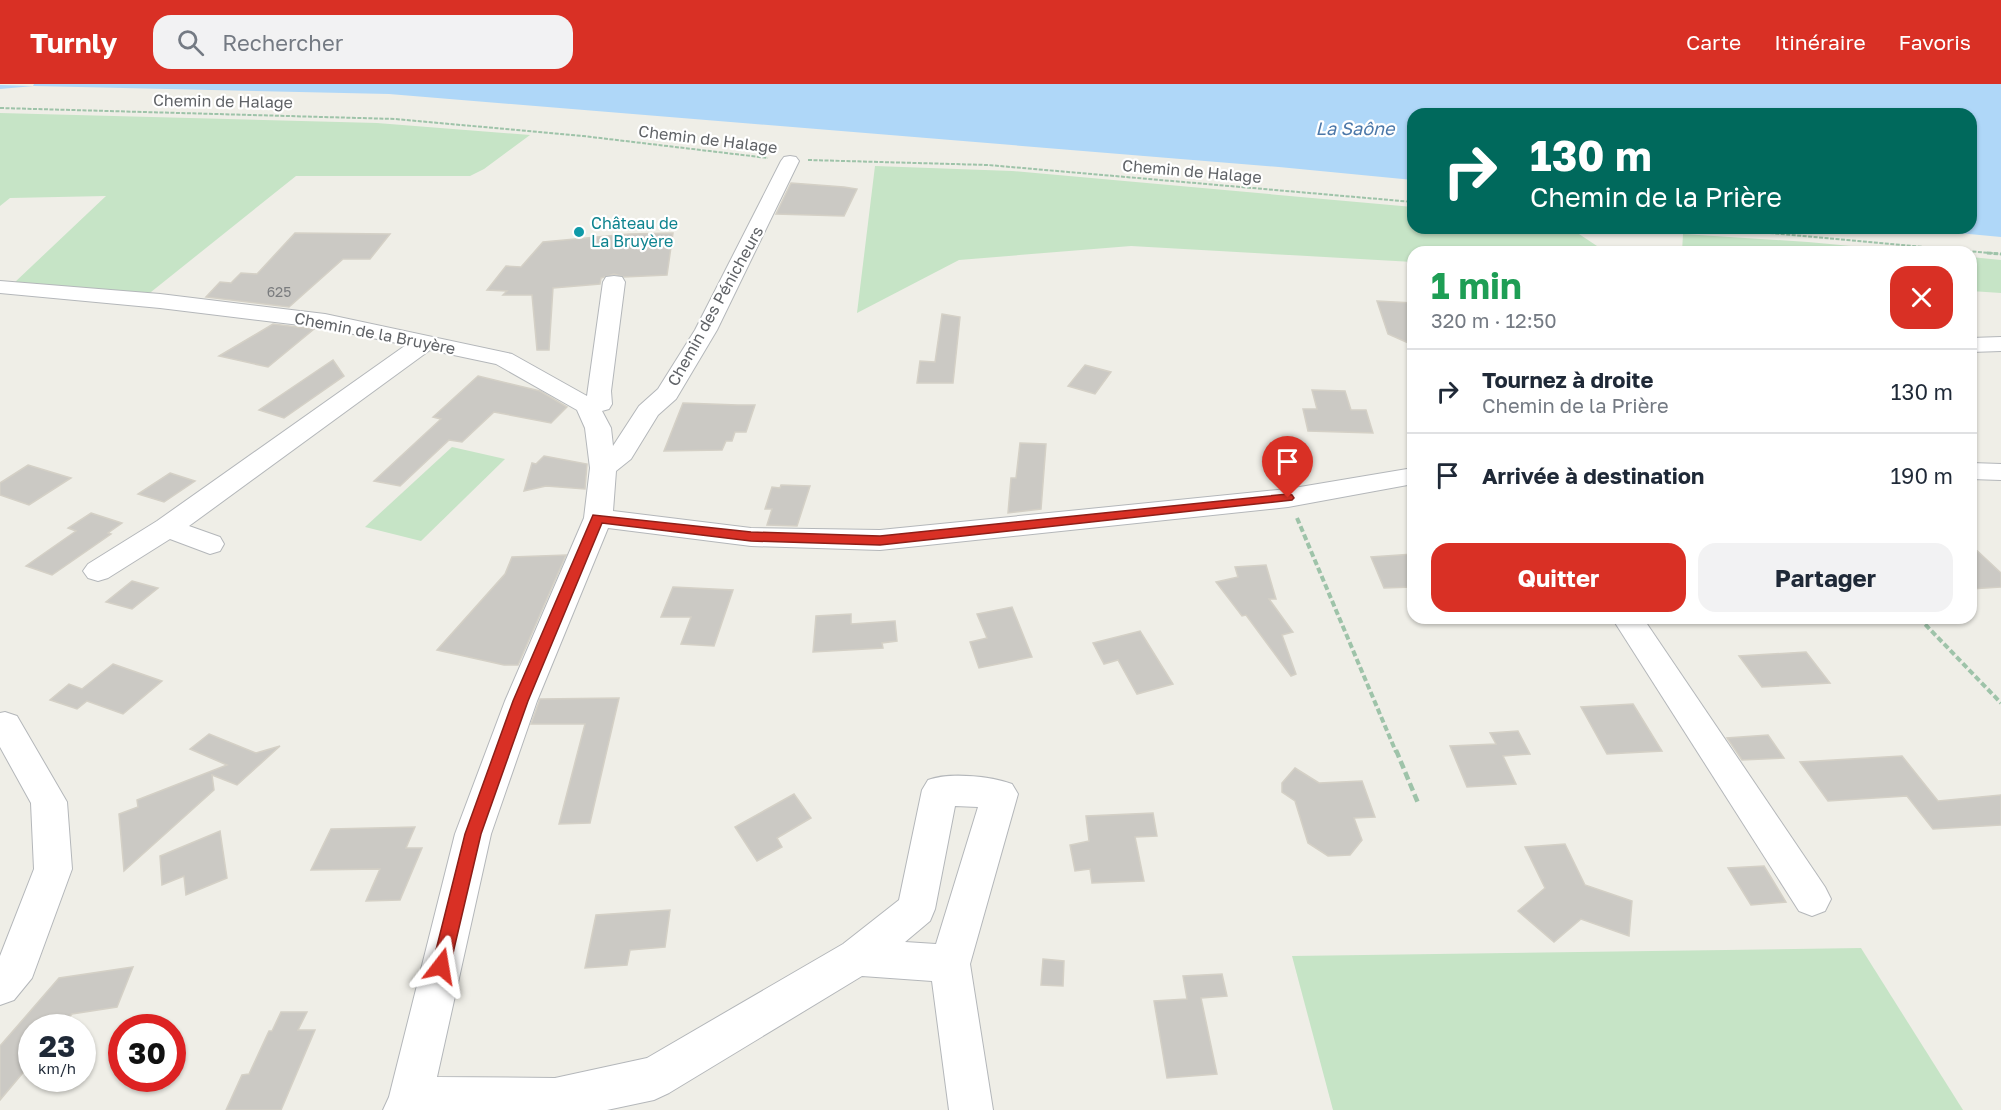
<!DOCTYPE html>
<html lang="fr">
<meta charset="utf-8">
<style>
body{margin:0;font-family:"Golos Text",sans-serif;background:#f2f2f3;color:#1f2937;height:100vh;display:flex;flex-direction:column;font-size:22px;white-space:nowrap}
*{box-sizing:border-box;margin:0}
p{font-size:20px;color:#747a83}
.icon{flex:none;width:33px;height:33px;fill:none;stroke:currentColor;stroke-width:2;stroke-linecap:round;stroke-linejoin:round}
.map{position:relative;flex:1;overflow:hidden}
.sheet{position:absolute;left:1407px;top:162px;width:570px;height:378px;display:flex;flex-direction:column;background:#fff;border-radius:18px;box-shadow:0 2px 4px #0004}
.sheet>*{flex:none}
.guide{position:absolute;left:1407px;top:24px;width:570px;height:126px;border-radius:18px;box-shadow:0 2px 4px #0004;background:#00695c;color:#fff;overflow:hidden}
.speed{position:absolute;left:18px;top:930px;display:flex;gap:12px;font-size:30px;font-weight:700;text-align:center}
.speed>*{display:grid;place-content:center;width:78px;height:78px;border-radius:50%;background:#fff;box-shadow:0 2px 4px #0004;line-height:1}
.speed small{font-size:15px;font-weight:400}
.speed .limit{border:9px solid #d22;background:#fff;color:#111}
.pin{position:absolute;display:grid;place-items:center;width:51px;height:51px;color:#fff;margin:-62px -26px;border-radius:50% 50% 50% 0;rotate:-45deg;box-shadow:0 0 6px #0007}
.pin .icon{rotate:45deg}
.me{position:absolute;width:66px;margin:-33px;rotate:14deg;stroke-linejoin:round;filter:drop-shadow(0 0 4px #0008)}
.turn{display:flex;align-items:center;gap:21px;height:126px;padding:0 24px;font-size:27px}
.turn .icon{width:78px;height:78px;stroke-width:2.5}
.turn b{display:block;font-size:42px;line-height:51px}
.round{display:grid;place-items:center;flex:none;width:63px;height:63px;border-radius:18px;background:#f2f2f3}
.head{display:flex;align-items:center;justify-content:space-between;height:102px;padding:0 24px}
h1{font-size:36px;font-weight:700;line-height:45px;color:#1e9e55}
.cta{display:flex;gap:12px;margin-top:auto;padding:12px 24px}
.cta a{flex:1;height:69px;border-radius:18px;background:#d93025;color:#fff;font-size:24px;font-weight:700;line-height:69px;text-align:center}
.cta a+a{background:#f2f2f3;color:#1f2937}
ul{padding:0;list-style:none}
li{display:flex;align-items:center;gap:18px;height:84px;padding:0 24px;border-top:2px solid #e0e1e3}
li div{flex:1}
li b{display:block;font-size:22px}
li em{font-style:normal}
header{display:flex;align-items:center;gap:36px;box-sizing:border-box;height:84px;padding:0 30px;background:#d93025;color:#fff}
header strong{font-size:28px}
nav{display:flex;gap:33px;margin-inline-start:auto;font-size:21px}
.search{width:420px;height:54px;background:#f2f2f3;display:flex;align-items:center;gap:15px;box-sizing:border-box;padding:0 21px;border-radius:18px;color:#747a83;font-size:22px}
.map>svg:first-child{display:block}
.green{fill:#c6e4c6}
.water{fill:#afd7f8}
.building{fill:#cbc9c4;stroke:#d4d0c6;stroke-width:1.5}
.lines{fill:none;stroke-linecap:round;stroke-linejoin:round}
.minor-casing{stroke:#b4b7ba;stroke-width:2}
.path-far3{stroke:#9ec3a9;stroke-width:2;stroke-dasharray:4 1.5;stroke-linecap:butt}
.path-far2{stroke:#9ec3a9;stroke-width:3;stroke-dasharray:4.5 2;stroke-linecap:butt}
.path-far1{stroke:#9ec3a9;stroke-width:4;stroke-dasharray:6 3;stroke-linecap:butt}
.path{stroke:#9ec3a9;stroke-width:4.5;stroke-dasharray:8 4;stroke-linecap:butt}
.minor{fill:#fff;fill-rule:evenodd}
.route{fill:#d93025;stroke:#8d1f18;stroke-width:1.5}
.culture-dot{fill:#0f9aa8;stroke:#fff;stroke-width:2}
.labels{text-anchor:middle;stroke-width:4.5;stroke-linejoin:round;paint-order:stroke}
.far-number-label{font-size:14px;fill:#7a7c7e}
.far-street-label{font-size:16px;fill:#5f6266;stroke:#fff}
.far-culture-label{font-size:16px;fill:#0d838f;stroke:#fff;text-anchor:start}
.far-water-label{font-size:18px;font-style:italic;fill:#4c78a9;stroke:#fff}
</style>
<header>
<strong>Turnly</strong>
<div class="search"><svg class="icon" aria-label="search" viewBox="0 0 24 24"><circle cx="10" cy="10" r="6"/><path d="M15 15l6 6"/></svg>Rechercher</div>
<nav><a>Carte</a><a>Itinéraire</a><a>Favoris</a></nav>
</header>
<div class="map">
<svg width="2001" height="1026" viewBox="0 0 2001 1026">
<rect width="100%" height="100%" fill="#efeee7"/>
<g class="green">
<polygon points="0,29 377,39 530,51 484,85 470,92 296,92 146,212 14,199 106,112 10,114 0,122"/>
<polygon points="875,82 1012,87 1413,123 1413,144 1570,144 1606,168 1413,168 1413,178 1131,162 959,176 857,229"/>
<polygon points="1683,150 1808,158 1916,168 1682,168"/>
<polygon points="1971,173 2001,176 2001,209 1971,207"/>
<polygon points="452,363 505,375 421,457 365,443"/>
<polygon points="1861,864 1963,1026 1333,1026 1292,872"/>
</g>
<polygon class="water" points="34,0 2001,0 2001,153 1906,144 1971,144 1971,30 1413,30 1413,96 1279,83 389,10 34,2 0,5 0,1 33,2"/>
<g class="building">
<polygon points="791,99 844,103 857,105 844,132 776,130"/>
<polygon points="295,149 390,150 370,175 343,175 289,223 206,213 220,198 231,199 241,189 257,190"/>
<polygon points="673,149 667,191 624,193 614,190 601,194 600,200 553,204 549,266 537,266 532,211 503,211 507,207 487,206 506,182 521,183 543,158 629,150"/>
<polygon points="1377,217 1413,219 1413,261 1388,250"/>
<polygon points="942,230 960,233 953,299 917,299 920,277 935,278"/>
<polygon points="273,240 314,245 268,283 219,272"/>
<polygon points="333,276 344,292 284,334 259,326"/>
<polygon points="1085,281 1111,288 1095,310 1068,302"/>
<polygon points="478,292 540,307 567,323 551,339 494,328 462,358 449,356 400,402 374,397 441,335 433,333"/>
<polygon points="1312,306 1345,307 1351,326 1366,326 1373,349 1308,347 1303,325 1317,325"/>
<polygon points="683,319 738,321 755,321 746,348 735,348 732,357 726,357 722,366 664,367"/>
<polygon points="1020,359 1046,360 1041,425 1008,429 1011,394 1016,394"/>
<polygon points="544,372 587,380 585,405 546,402 524,407 532,379 536,380"/>
<polygon points="28,381 71,394 29,421 0,411 0,399"/>
<polygon points="170,389 195,397 164,418 138,410"/>
<polygon points="781,401 810,402 797,442 767,441 772,425 765,425 772,403 780,404"/>
<polygon points="91,429 122,439 108,449 111,450 52,491 26,482 76,447 68,444"/>
<polygon points="1971,461 2001,489 2001,503 1971,505"/>
<polygon points="1413,470 1413,503 1384,504 1371,473"/>
<polygon points="566,471 518,581 504,581 437,566 505,490 512,473"/>
<polygon points="1266,481 1276,515 1269,515 1293,548 1282,551 1296,590 1291,592 1246,531 1242,532 1216,498 1238,493 1235,483"/>
<polygon points="132,497 158,504 132,525 106,518"/>
<polygon points="673,503 733,506 714,562 681,560 691,533 661,533"/>
<polygon points="1012,523 1032,573 979,584 970,558 987,554 977,530"/>
<polygon points="851,530 851,540 895,537 897,557 882,559 883,564 813,568 816,532"/>
<polygon points="1140,547 1173,600 1137,610 1118,576 1104,580 1093,559"/>
<polygon points="1806,568 1830,599 1762,603 1739,572"/>
<polygon points="113,580 162,597 123,630 87,617 77,625 50,616 69,600 82,605"/>
<polygon points="619,614 590,739 559,740 585,640 531,640 540,615"/>
<polygon points="1633,620 1662,667 1607,670 1581,623"/>
<polygon points="1518,647 1530,670 1503,672 1516,700 1467,703 1450,662 1496,660 1490,649"/>
<polygon points="209,650 256,669 280,662 237,701 212,691 214,706 124,787 119,730 138,723 137,716 227,681 190,665"/>
<polygon points="1768,651 1784,674 1742,676 1727,654"/>
<polygon points="1902,672 1938,717 2001,711 2001,741 1933,745 1907,712 1828,717 1800,678"/>
<polygon points="1295,684 1319,699 1362,697 1375,733 1354,734 1362,756 1350,771 1328,772 1308,759 1295,717 1282,708 1282,699"/>
<polygon points="794,710 811,734 777,754 782,763 757,777 735,743"/>
<polygon points="1153,729 1157,752 1135,753 1144,797 1092,799 1090,785 1075,787 1070,761 1089,757 1086,732"/>
<polygon points="415,743 406,764 422,764 400,816 366,817 380,785 311,786 331,745"/>
<polygon points="220,747 227,794 186,811 184,792 162,801 160,772"/>
<polygon points="1565,760 1585,801 1632,817 1629,852 1581,835 1554,858 1518,827 1545,804 1525,763"/>
<polygon points="1764,782 1786,818 1751,821 1728,784"/>
<polygon points="670,826 665,863 630,866 627,881 585,884 596,831"/>
<polygon points="1043,875 1064,877 1063,902 1041,901"/>
<polygon points="133,883 117,923 72,930 60,944 32,944 32,978 0,1016 0,962 59,894"/>
<polygon points="1222,890 1227,912 1201,914 1217,990 1167,994 1154,917 1187,915 1183,892"/>
<polygon points="281,928 307,928 298,946 315,946 281,1026 226,1026 242,991 249,990 269,947 272,947"/>
</g>
<g class="lines">
<defs>
<g id="minor">
<path d="M790,72L796,73L799,77L717,246L676,315L658,331L631,375L616,387L613,427L751,444L880,446L1288,405L1413,384V400L1288,423L880,466L751,462L608,444L537,617L491,750L437,993L555,994L647,974L843,860L899,816L922,706L928,696C949,688 991,692 1012,700L1018,710L970,880L993,1026H949L932,897L862,892L669,1009L654,1016L607,1026H383L389,1013L455,750L505,617L584,434L590,384L585,344L577,326L496,280L430,266L189,442L220,453L224,460L220,467L210,470L170,455L108,494L98,497L88,494L83,487L88,480L157,437L406,261L325,244L160,224L0,209V197L160,210L325,230L512,270L587,312L603,198L606,193L614,192L622,193L625,198L611,307L612,320L609,325L602,327L611,344L613,362L639,322L658,305L695,246L781,77L784,73ZM955,722L978,723L936,860L905,858L930,837L935,825Z"/>
<polygon points="2001,253 2001,267 1971,268 1971,254"/>
<polygon points="1971,379 2001,380 2001,396 1971,395"/>
<polygon points="1612,534 1643,534 1825,803 1831,815 1825,827 1812,832 1799,827"/>
<polygon points="5,628 17,632 67,718 72,785 32,894 14,916 0,921 0,872 34,785 31,719 0,663 0,629"/>
</g>
</defs>
<use href="#minor" class="minor-casing"/>
<g class="path-far3">
<polyline points="0,24 395,35 583,52 768,74"/>
<polyline points="808,76 988,81 1413,118"/>
<polyline points="1715,144 2001,170"/>
</g>
<polyline class="path-far2" points="1987,169 2001,170"/>
<g class="path-far1">
<polyline points="1297,434 1396,668"/>
<polyline points="1919,534 2001,619"/>
</g>
<polyline class="path" points="1396,666 1418,719"/>
<use href="#minor" class="minor"/>
</g>
<polygon class="route" points="1288,410 1292,411 1294,414 1292,416 880,461 751,457 602,439 528,617 481,750 450,882 448,888 441,891 435,888 432,882 465,750 513,617 593,431 751,448 880,452"/>
<circle class="culture-dot" cx="579" cy="148" r="6"/>
<g class="labels">
<g class="far-number-label">
<text x="279" y="213">625</text>
</g>
<g class="far-street-label">
<text transform="translate(223 17) rotate(1)" y="6">Chemin de Halage</text>
<text transform="translate(708 55) rotate(7)" y="6">Chemin de Halage</text>
<text transform="translate(1192 87) rotate(5)" y="6">Chemin de Halage</text>
<text transform="translate(715 222) rotate(-61)" y="6">Chemin des Pénicheurs</text>
<text transform="translate(375 249) rotate(11)" y="6">Chemin de la Bruyère</text>
</g>
<g class="far-culture-label">
<text x="591" y="145">Château de<tspan x="591" dy="18">La Bruyère</tspan></text>
</g>
<g class="far-water-label">
<text x="1355" y="51">La Saône</text>
</g>
</g>
</svg>
<div class="speed"><div>23<small>km/h</small></div><div class="limit">30</div></div>
<div class="pin" style="left:1288px;top:414px;background:#d93025"><svg class="icon" aria-label="arrive" viewBox="0 0 24 24"><path d="M6 21V4h12l-3 4 3 4H6"/></svg></div>
<svg class="me" style="left:441px;top:882px" viewBox="-20 -20 40 40"><path d="M0-17L14 15 0 8-14 15z" fill="#d93025" stroke="#fff" stroke-width="4"/></svg>
<div class="guide">
<div class="turn"><svg class="icon" aria-label="right" viewBox="0 0 24 24"><path d="M7 20v-9h11M14 6l5 5-5 5"/></svg><div><b>130 m</b>Chemin de la Prière</div></div>
</div>
<section class="sheet">
<div class="head"><div><h1>1 min</h1><p>320 m · 12:50</p></div><a class="round" style="background:#d93025;color:#fff"><svg class="icon" aria-label="close" viewBox="0 0 24 24"><path d="M6 6l12 12M18 6L6 18"/></svg></a></div>
<ul>
<li><svg class="icon" aria-label="right" viewBox="0 0 24 24"><path d="M7 20v-9h11M14 6l5 5-5 5"/></svg><div><b>Tournez à droite</b><p>Chemin de la Prière</p></div><em>130 m</em></li>
<li><svg class="icon" aria-label="arrive" viewBox="0 0 24 24"><path d="M6 21V4h12l-3 4 3 4H6"/></svg><div><b>Arrivée à destination</b></div><em>190 m</em></li>
</ul>
<div class="cta"><a>Quitter</a><a>Partager</a></div>
</section>
</div>
